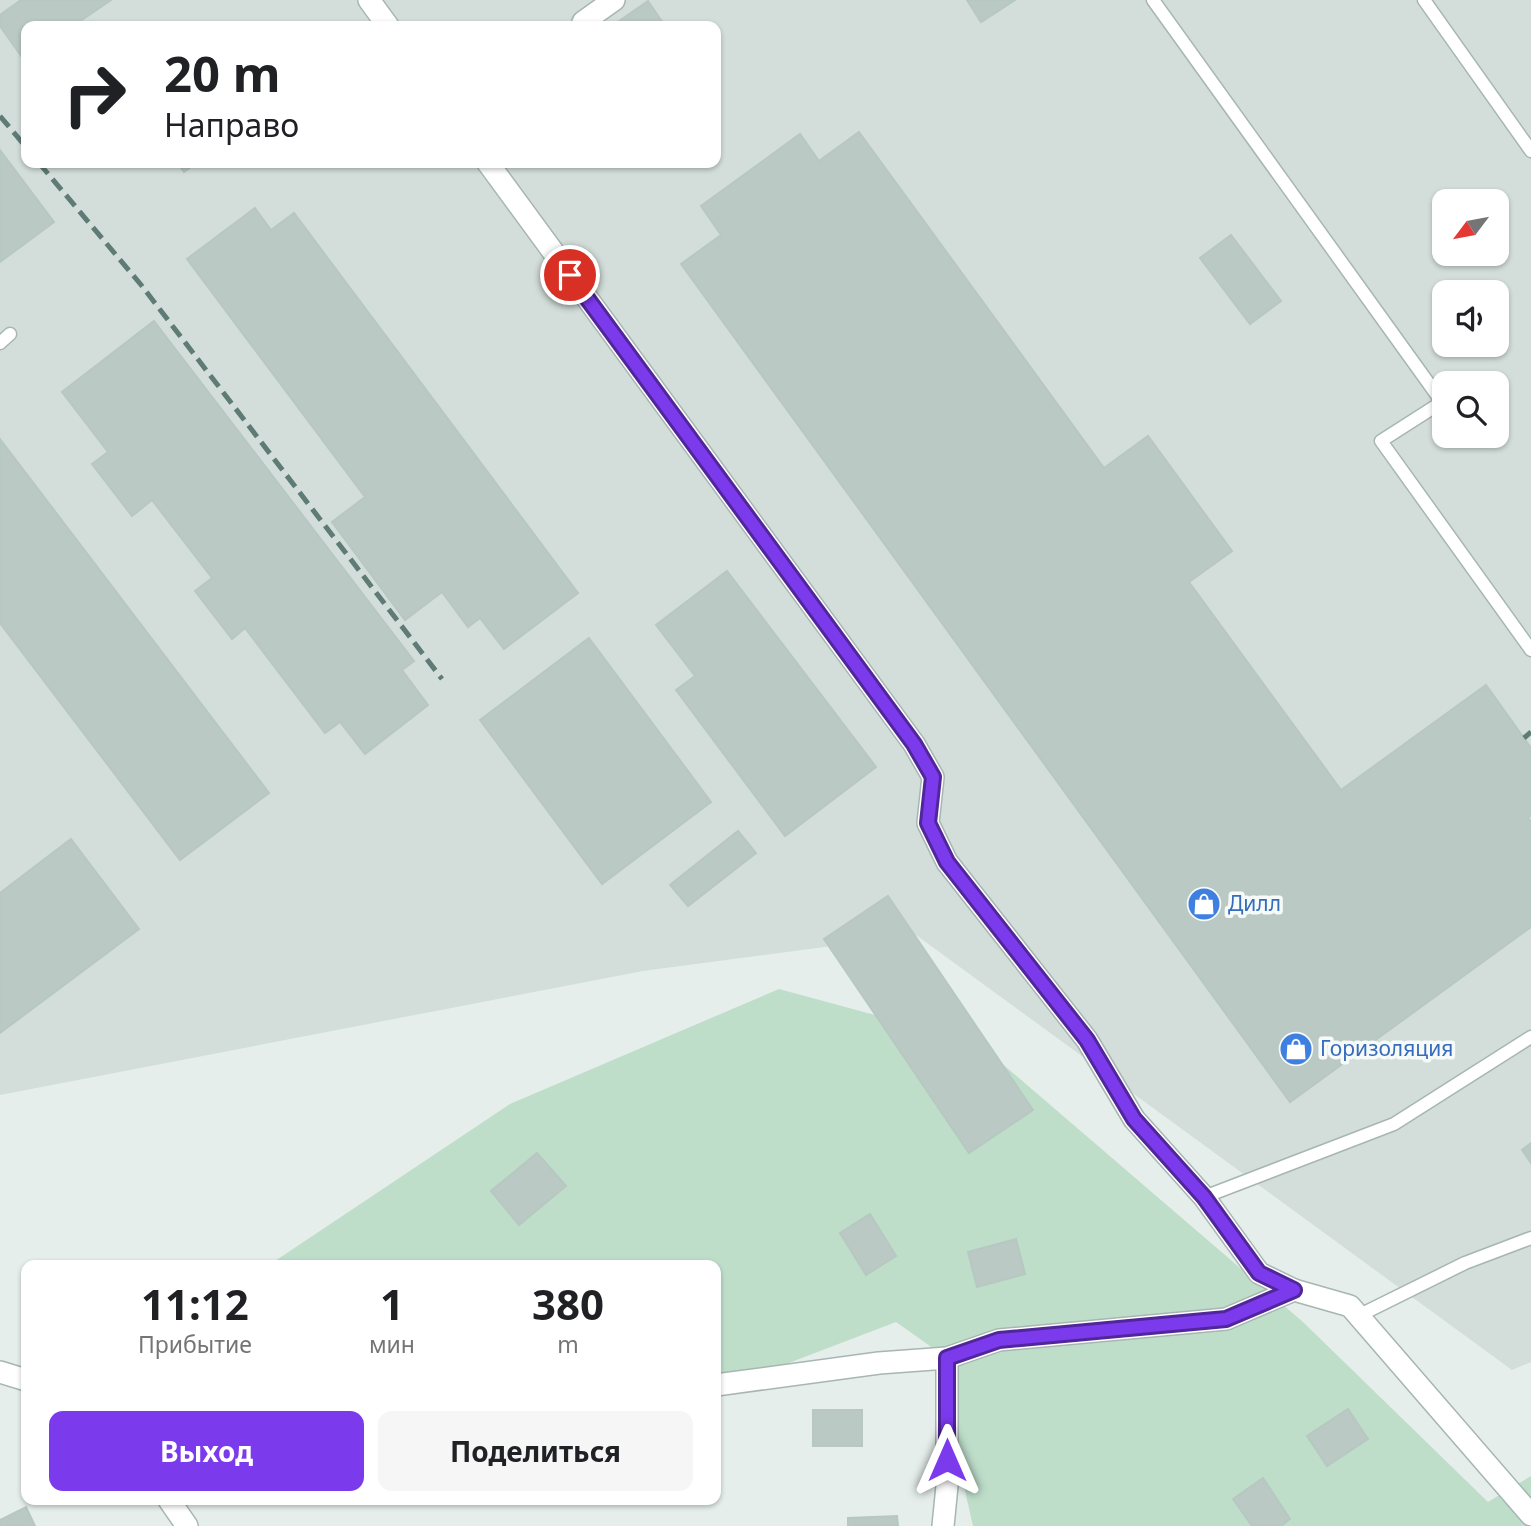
<!DOCTYPE html>
<html lang="ru">
<meta charset="utf-8">
<style>
body{margin:0;font-family:"Noto Sans",sans-serif;background:#f6f6f6;color:#202124;height:100vh;display:flex;flex-direction:column;font-size:26px;white-space:nowrap}
*{box-sizing:border-box;margin:0}
p{font-size:23px;color:#757577}
.icon{flex:none;width:38px;height:38px;fill:none;stroke:currentColor;stroke-width:2;stroke-linecap:round;stroke-linejoin:round}
.map{position:relative;flex:1;overflow:hidden}
.panel{position:absolute;left:21px;top:1260px;width:700px;height:245px;display:flex;flex-direction:column;background:#fff;border-radius:14px;box-shadow:0 2px 5px #0004}
.panel>*{flex:none}
.hud{position:absolute;left:21px;top:21px;width:700px;height:147px;border-radius:14px;box-shadow:0 2px 5px #0004;background:#fff;color:#202124;overflow:hidden}
.needle{width:46px;rotate:238deg}
.controls{position:absolute;left:1432px;top:189px;display:grid;gap:14px}
.controls a{display:grid;place-items:center;width:77px;height:77px;border-radius:14px;background:#fff;box-shadow:0 2px 5px #0004;font-size:35px}
.pin{position:absolute;display:grid;place-items:center;width:60px;height:60px;color:#fff;margin:-30px;border:4px solid #fff;border-radius:50%;box-shadow:0 2px 7px #0007}
.me{position:absolute;width:77px;margin:-38px;rotate:0deg;stroke-linejoin:round;filter:drop-shadow(0 0 5px #0008)}
.turn{display:flex;align-items:center;gap:24px;height:147px;padding:0 28px;font-size:32px}
.turn .icon{width:91px;height:91px;stroke-width:2.5}
.turn b{display:block;font-size:49px;line-height:60px}
.eta{display:flex;justify-content:space-evenly;align-items:center;height:119px;text-align:center}
.eta b{font-size:42px;font-weight:700;line-height:49px}
.cta{display:flex;gap:14px;margin-top:auto;padding:14px 28px}
.cta a{flex:1;height:80px;border-radius:14px;background:#7c3aed;color:#fff;font-size:28px;font-weight:700;line-height:80px;text-align:center}
.cta a+a{background:#f6f6f6;color:#202124}
.map>svg:first-child{display:block}
.built{fill:#d3deda;fill-rule:evenodd}
.green{fill:#bedeca}
.building{fill:#bac9c4;stroke:#b7c7c2;stroke-width:2}
.lines{fill:none;stroke-linecap:round;stroke-linejoin:round}
.service-casing{stroke:#a7b6b3;stroke-width:15}
.minor-casing{stroke:#a7b6b3;stroke-width:24}
.service{stroke:#fff;stroke-width:12}
.minor{stroke:#fff;stroke-width:21}
.rail{stroke:#5f7b76;stroke-width:5;stroke-dasharray:14 7;stroke-linecap:butt}
.route-casing{stroke:#51269a;stroke-width:18}
.route{stroke:#7c3aed;stroke-width:12}
.labels{text-anchor:middle;stroke-width:7;stroke-linejoin:round;paint-order:stroke}
.shop-label{font-size:21px;fill:#366cbe;stroke:#f6faf8;text-anchor:start}
</style>
<div class="map">
<svg width="1531" height="1526" viewBox="0 0 1531 1526">
<rect width="100%" height="100%" fill="#e5eeeb"/>
<path class="built" d="M0,0H1531V1362L1512,1370L916,935L643,971L0,1095ZM26,26H716V163H26ZM1444,201H1496V254H1444ZM1444,292H1496V345H1444ZM1444,383H1496V436H1444Z"/>
<polygon class="green" points="779,989 978,1043 1303,1322 1488,1502 1531,1476 1531,1526 973,1526 940,1380 947,1358 896,1322 752,1377 716,1375 716,1265 269,1265 510,1104"/>
<g class="building">
<polygon points="21,0 111,0 73,26 26,26 26,59 24,60 0,26 0,15"/>
<polygon points="967,0 1015,0 981,22"/>
<polygon points="648,1 665,26 612,26"/>
<polygon points="859,132 1104,468 1148,436 1232,551 1189,582 1341,790 1486,685 1531,748 1531,815 1528,818 1531,822 1531,927 1290,1102 681,264 721,235 701,206 800,134 819,161"/>
<polygon points="0,150 54,222 0,262"/>
<polygon points="178,163 196,163 184,172"/>
<polygon points="255,208 271,230 294,213 578,593 504,649 480,618 468,627 442,592 405,620 332,522 365,497 187,259"/>
<polygon points="1231,235 1281,301 1250,324 1200,258"/>
<polygon points="154,321 414,661 402,670 428,705 365,754 340,722 325,733 245,628 232,639 195,591 212,578 152,500 132,516 92,464 108,452 62,392"/>
<polygon points="0,439 269,793 180,860 0,623"/>
<polygon points="727,571 876,767 785,836 676,690 695,676 656,625"/>
<polygon points="589,638 711,802 602,884 480,720"/>
<polygon points="738,831 756,853 688,906 670,885"/>
<polygon points="71,839 139,929 0,1033 0,893"/>
<polygon points="888,896 1033,1110 969,1153 824,939"/>
<polygon points="1531,1143 1531,1163 1522,1150"/>
<polygon points="537,1153 566,1186 519,1225 491,1191"/>
<polygon points="870,1214 896,1256 866,1275 840,1233"/>
<polygon points="1016,1239 1025,1274 977,1287 968,1252"/>
<polygon points="1348,1409 1368,1439 1327,1466 1307,1436"/>
<rect x="813" y="1410" width="49" height="36"/>
<polygon points="1263,1478 1290,1519 1281,1526 1252,1526 1233,1499"/>
<polygon points="26,1507 35,1526 0,1526 0,1520"/>
<polygon points="897,1516 898,1526 848,1526 848,1518"/>
</g>
<g class="lines">
<defs>
<g id="service">
<polyline points="1153,0 1442,402 1381,441 1531,650"/>
<polyline points="1424,0 1531,151"/>
<polyline points="0,343 10,334"/>
<polyline points="1204,1197 1394,1124 1531,1037"/>
<polyline points="1358,1316 1465,1263 1531,1238"/>
</g>
<g id="minor">
<polyline points="369,0 388,26"/>
<polyline points="583,22 614,0"/>
<polyline points="488,163 914,744 933,777 928,823 947,862 1087,1040 1134,1119 1204,1197 1259,1273 1294,1290 1350,1306 1531,1515"/>
<polyline points="0,1372 26,1380"/>
<polyline points="716,1385 879,1363 947,1358 999,1340 1226,1319 1294,1290"/>
<polyline points="169,1500 187,1526"/>
<polyline points="943,1526 947,1486 947,1358"/>
</g>
</defs>
<use href="#service" class="service-casing"/>
<use href="#minor" class="minor-casing"/>
<use href="#service" class="service"/>
<use href="#minor" class="minor"/>
<g class="rail">
<polyline points="0,116 26,147"/>
<polyline points="39,163 142,286 442,679"/>
<polyline points="1524,738 1531,732"/>
</g>
</g>
<g class="lines">
<defs>
<polyline id="route" points="570,275 914,744 933,777 928,823 947,862 1087,1040 1134,1119 1204,1197 1259,1273 1294,1290 1226,1319 999,1340 947,1358 947,1460"/>
</defs>
<use href="#route" class="route-casing"/>
<use href="#route" class="route"/>
</g>
<defs>
<symbol id="shop-disc" viewBox="-11 -11 22 22"><circle r="9.5" fill="#3f7fe0" stroke="#f6faf8"/><path d="M-5-2.5h2.3a2.7 3.5 0 0 1 5.4 0H5L5.5 6h-11ZM-1.5-2.5h3a1.5 2.3 0 0 0-3 0Z" fill="#fff"/></symbol>
</defs>
<g fill-rule="evenodd">
<use href="#shop-disc" x="1185" y="885" width="38" height="38"/>
<use href="#shop-disc" x="1277" y="1030" width="38" height="38"/>
</g>
<g class="labels">
<g class="shop-label">
<text x="1228" y="911">Дилл</text>
<text x="1320" y="1056">Горизоляция</text>
</g>
</g>
</svg>
<div class="controls">
<a><svg class="needle" viewBox="-14 -14 28 28"><path d="M0-13l5 13h-10z" fill="#e53935"/><path d="M0 13l5-13h-10z" fill="#757577"/></svg></a>
<a><svg class="icon" aria-label="sound" viewBox="0 0 24 24"><path d="M4 9h4l5-4v14l-5-4H4zM17 9q2 3 0 6"/></svg></a>
<a><svg class="icon" aria-label="search" viewBox="0 0 24 24"><circle cx="10" cy="10" r="6"/><path d="M15 15l6 6"/></svg></a>
</div>
<div class="pin" style="left:570px;top:275px;background:#d93025"><svg class="icon" aria-label="arrive" viewBox="0 0 24 24"><path d="M6 21V4h12l-3 4 3 4H6"/></svg></div>
<svg class="me" style="left:947px;top:1460px" viewBox="-20 -20 40 40"><path d="M0-17L14 15 0 8-14 15z" fill="#7c3aed" stroke="#fff" stroke-width="4"/></svg>
<div class="hud">
<div class="turn"><svg class="icon" aria-label="right" viewBox="0 0 24 24"><path d="M7 20v-9h11M14 6l5 5-5 5"/></svg><div><b>20 m</b>Направо</div></div>
</div>
<section class="panel">
<div class="eta">
<div><b>11:12</b><p>Прибытие</p></div>
<div><b>1</b><p>мин</p></div>
<div><b>380</b><p>m</p></div>
</div>
<div class="cta"><a>Выход</a><a>Поделиться</a></div>
</section>
</div>
